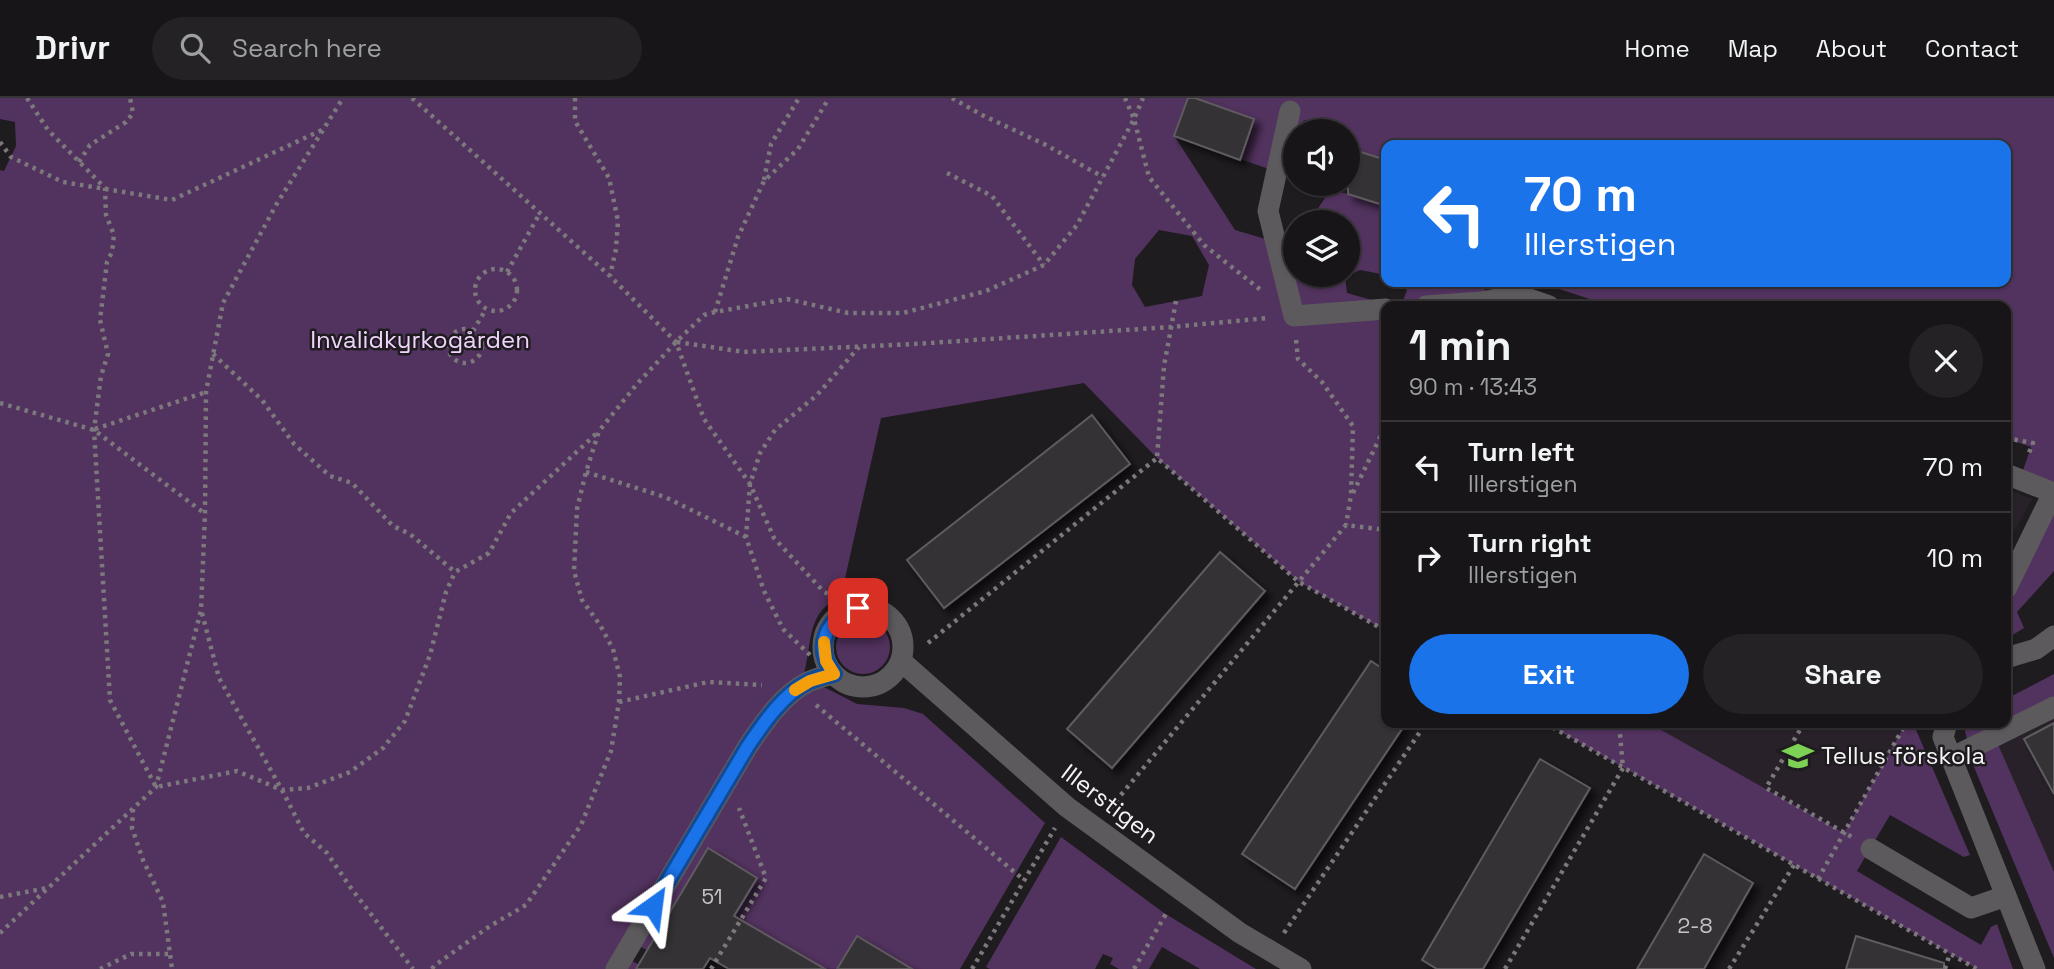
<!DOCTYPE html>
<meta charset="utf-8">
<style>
body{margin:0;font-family:"Space Grotesk",sans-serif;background:#242225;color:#f1f3f6;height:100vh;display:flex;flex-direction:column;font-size:26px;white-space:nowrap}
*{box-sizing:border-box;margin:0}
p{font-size:23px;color:#9e9fa2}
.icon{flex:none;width:38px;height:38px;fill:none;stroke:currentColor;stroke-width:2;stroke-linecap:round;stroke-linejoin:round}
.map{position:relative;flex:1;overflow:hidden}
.panel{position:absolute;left:1381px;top:203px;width:630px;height:427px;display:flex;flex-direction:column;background:#171518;border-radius:14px;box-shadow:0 2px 5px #0004,0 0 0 2px #363437}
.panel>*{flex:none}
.guide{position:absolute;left:1381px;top:42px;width:630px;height:147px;border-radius:14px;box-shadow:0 2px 5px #0004,0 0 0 2px #363437;background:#1a73e8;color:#fff;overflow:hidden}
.tools{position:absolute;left:1283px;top:21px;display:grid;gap:14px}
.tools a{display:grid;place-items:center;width:77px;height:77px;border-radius:50%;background:#171518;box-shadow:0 2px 5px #0004,0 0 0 2px #363437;font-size:35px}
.pin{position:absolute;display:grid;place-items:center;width:60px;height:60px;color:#fff;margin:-30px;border-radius:14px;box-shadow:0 4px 10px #0006}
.me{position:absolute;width:77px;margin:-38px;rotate:31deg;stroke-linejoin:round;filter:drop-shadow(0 0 5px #0008)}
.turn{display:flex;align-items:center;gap:24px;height:147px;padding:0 28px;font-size:32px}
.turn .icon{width:91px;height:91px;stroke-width:2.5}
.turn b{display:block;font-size:49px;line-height:60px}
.round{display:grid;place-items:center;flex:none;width:74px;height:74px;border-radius:37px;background:#242225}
.overview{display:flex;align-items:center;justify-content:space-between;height:119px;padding:0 28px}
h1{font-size:42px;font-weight:600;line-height:52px}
.action{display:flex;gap:14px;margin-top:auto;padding:14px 28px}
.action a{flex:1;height:80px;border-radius:42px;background:#1a73e8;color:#fff;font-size:28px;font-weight:600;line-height:80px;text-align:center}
.action a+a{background:#242225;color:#f1f3f6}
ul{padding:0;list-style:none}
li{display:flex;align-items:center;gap:21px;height:91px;padding:0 28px;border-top:2px solid #363437}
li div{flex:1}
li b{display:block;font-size:26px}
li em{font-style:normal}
header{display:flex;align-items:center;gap:42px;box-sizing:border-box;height:98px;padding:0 35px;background:#171518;border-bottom:2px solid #363437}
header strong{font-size:33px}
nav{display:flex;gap:38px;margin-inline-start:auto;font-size:24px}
.search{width:490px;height:63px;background:#242225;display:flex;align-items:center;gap:18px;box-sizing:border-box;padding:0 24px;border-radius:38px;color:#9e9fa2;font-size:26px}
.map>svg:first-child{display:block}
.built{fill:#28212a}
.green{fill:#52325e;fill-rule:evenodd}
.building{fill:#353236;stroke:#5f5b60;stroke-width:2;filter:url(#shadow)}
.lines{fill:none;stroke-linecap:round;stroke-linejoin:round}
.path{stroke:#7c797d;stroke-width:4.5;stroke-dasharray:3.5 5;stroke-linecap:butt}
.minor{stroke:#5c5a5c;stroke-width:21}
.route-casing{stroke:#114b97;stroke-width:18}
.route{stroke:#1a73e8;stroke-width:12}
.slow{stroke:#f59e0b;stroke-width:12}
.labels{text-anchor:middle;stroke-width:5;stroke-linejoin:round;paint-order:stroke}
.number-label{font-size:21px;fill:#c6c3c6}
.park-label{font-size:24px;fill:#f1d4fd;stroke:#1f1c20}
.poi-label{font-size:24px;fill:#f6f3f6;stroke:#1f1c20;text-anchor:start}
.street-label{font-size:24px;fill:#f6f3f6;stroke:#1f1c20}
</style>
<header>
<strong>Drivr</strong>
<div class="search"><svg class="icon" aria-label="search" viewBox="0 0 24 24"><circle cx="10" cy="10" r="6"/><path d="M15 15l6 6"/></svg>Search here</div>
<nav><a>Home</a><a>Map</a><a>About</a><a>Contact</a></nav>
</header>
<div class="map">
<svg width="2054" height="871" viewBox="0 0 2054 871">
<defs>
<filter id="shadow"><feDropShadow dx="6" dy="6" stdDeviation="3.5" flood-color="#0009"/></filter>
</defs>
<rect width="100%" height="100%" fill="#1f1c20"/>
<g class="built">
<polygon points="2006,391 2032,401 2006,448"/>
<polygon points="2054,600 2054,774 1992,635"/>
<polygon points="1649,625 1906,625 1844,735"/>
</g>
<g class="green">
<path d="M0,0H2054V473L2017,514L2024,530L2006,541V516L2053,395L2020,381L2031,349L2006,340V208H1611L1538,184H2006V47H1386V62L1348,50V33H1334V31L1304,22L1300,33H1295V50L1287,77L1175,39L1235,132L1295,150V177H1348V124H1309L1331,91L1386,108V177L1360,172L1345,179L1347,195L1382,205L1403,203L1407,192L1398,184H1479L1496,207L1501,208H1386V533L1299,484L1157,360L1084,285L881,320L844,485L853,494C805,509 814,537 804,576L608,871H0V72L4,73L16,48L15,24L0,21ZM1159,132L1192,138L1209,167L1202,198L1145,209L1132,187L1135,161Z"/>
<circle cx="863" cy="549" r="27"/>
<polygon points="2054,576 2054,600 1993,635 2054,774 2054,860 1974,669 1963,625 2006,625 2006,601"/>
<polygon points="815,588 826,590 857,606 904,610 923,616 1045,725 960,871 825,871 735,818 757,780 708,750 647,852 641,849 632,863 638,866 636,871 623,871 764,637 783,612"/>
<polygon points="1545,625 1649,625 1844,735 1906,625 1913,625 1970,757 1964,759 1890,717 1857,773 1981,847 1991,829 1997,826 2013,871 1977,871"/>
<polygon points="1061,739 1164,815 1256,871 1200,871 1162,849 1149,871 1119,871 1110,866 1113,860 1103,856 1095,871 990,871 986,869"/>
</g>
<g class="building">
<polygon points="1188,0 1195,0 1254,21 1240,62 1174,38"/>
<polygon points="1348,50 1386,62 1386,108 1348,96"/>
<polygon points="1092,317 1130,366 944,510 907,462"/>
<polygon points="1220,454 1265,493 1112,670 1067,631"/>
<polygon points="1371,563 1386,573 1386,625 1406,625 1295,791 1242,756"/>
<polygon points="2054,625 2054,696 2024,641"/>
<polygon points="1540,661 1590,690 1483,871 1437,871 1422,862"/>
<polygon points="708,750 757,780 734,818 825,871 729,871 710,860 703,871 636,871"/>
<polygon points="1704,756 1753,785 1704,871 1637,871"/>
<polygon points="857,838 912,871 837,871"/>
<polygon points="1856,838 1944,865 1944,871 1846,871"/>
</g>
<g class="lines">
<g class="path">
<polyline points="27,0 48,32 105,90 106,117 114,137 112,154 107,164 100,222 108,256 101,278 94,332 110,602 156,689 237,673 282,692 308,690 350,674 383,650 405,623 430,557 446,494 455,474"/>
<polyline points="412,0 610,178 676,244 704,321 750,386 774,440 824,494 839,501"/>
<polyline points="575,0 575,23 609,80 618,123 616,151 610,178"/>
<polyline points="952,0 982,17 1046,47 1103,79"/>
<polyline points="1125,0 1134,21 1149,79 1204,147 1262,193"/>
<polyline points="0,44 11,59 63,84 172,102 322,32"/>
<polyline points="79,64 90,47 126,24 133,15 130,0"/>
<polyline points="947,75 992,98 1044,167"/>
<polyline points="764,82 771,46 799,0"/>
<circle cx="496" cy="192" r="21"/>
<polyline points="507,174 540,115"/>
<polyline points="1176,203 1164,268 1157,360 1299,484 1386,533"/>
<polyline points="715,214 738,139 764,83 798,51 829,0"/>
<circle cx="465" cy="248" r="17"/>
<polyline points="473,233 486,211"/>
<polyline points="1296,242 1298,261 1322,284 1353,328 1351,397 1346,427"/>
<polyline points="677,244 744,254 914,246 1171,229 1268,220"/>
<polyline points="213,256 262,302 294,346 330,378 352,385 393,428 410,436 455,474 489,455 511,415 598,334"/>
<polyline points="0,305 94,332 204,415"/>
<polyline points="95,331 206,294"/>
<polyline points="2006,340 2033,345 2028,357"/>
<polyline points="586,374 665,399 746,439"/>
<polyline points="1353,395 1386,327"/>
<polyline points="202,515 219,580 282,692 304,735 327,755 351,790 413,871"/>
<polyline points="928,545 1157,360"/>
<polyline points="810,557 783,531 764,493 746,439 750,386 760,355 775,332 817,297 859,249"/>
<polyline points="619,604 708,584 762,587"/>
<polyline points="816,607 1024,782"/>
<polyline points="1545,625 1977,871"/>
<polyline points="1804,625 1766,690 1852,739"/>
<polyline points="1110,710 1346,427 1386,432"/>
<polyline points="133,711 132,730 143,762 163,804 172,871"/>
<polyline points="1818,781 1906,625"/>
<polyline points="0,799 47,790"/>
<polyline points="0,835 156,689 201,512 205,416 206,294 223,205 276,107 343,0"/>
<polyline points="1284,835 1426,625"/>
<polyline points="100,871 131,856 171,856"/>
<polyline points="432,871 434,868 490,828 526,807 581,727 611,653 619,604 620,579 613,551 600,527 582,502 574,473 577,411 586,374 599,333 637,286 676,244 704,217 715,214 787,201 848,215 903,215 986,193 1044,167 1077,127 1134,21 1143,0"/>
<polyline points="711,871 766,780 739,710"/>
<polyline points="972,871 1055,730"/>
<polyline points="1134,871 1167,814"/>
<polyline points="1505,871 1623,670 1619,625"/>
<polyline points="1729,871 1794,767"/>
<polyline points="1945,871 1950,855"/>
</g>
<g class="minor">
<polyline points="1290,13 1268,113 1294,218 1386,211"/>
<polyline points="1426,208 1481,204 1518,197 1549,208"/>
<polyline points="2006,376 2054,395"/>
<polyline points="2006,491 2053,395"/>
<circle cx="863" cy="549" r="40"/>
<polyline points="2006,560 2036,551 2054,538"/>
<polyline points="901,563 1067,709 1240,835 1301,871"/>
<polyline points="1947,625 1943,639 2035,871"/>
<polyline points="1951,660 2054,609"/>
<polyline points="1871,751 1971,810 2006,798"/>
<path d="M616,871L748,648C763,626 783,596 808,584C816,580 825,578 834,576"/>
</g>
</g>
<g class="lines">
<defs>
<path id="route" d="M653,808L748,648C763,626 783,596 808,584C816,580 825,578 834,576C813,548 826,520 858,510"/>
</defs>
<use href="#route" class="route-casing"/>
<use href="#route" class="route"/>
<polyline class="slow" points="795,592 810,583 834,576 826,563 824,544"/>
</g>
<defs>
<symbol id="school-bare" viewBox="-9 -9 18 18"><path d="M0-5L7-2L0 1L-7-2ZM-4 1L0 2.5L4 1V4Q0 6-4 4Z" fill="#7dd154" stroke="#1f1c20" stroke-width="2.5" paint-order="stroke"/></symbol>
</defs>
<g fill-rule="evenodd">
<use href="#school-bare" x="1776" y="636" width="44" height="44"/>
</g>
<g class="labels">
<g class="number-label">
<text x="712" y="806">51</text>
<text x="1695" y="835">2-8</text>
</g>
<g class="park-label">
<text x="420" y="250">Invalidkyrkogården</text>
</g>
<g class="poi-label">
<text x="1821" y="666">Tellus förskola</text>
</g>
<g class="street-label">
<text transform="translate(1110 706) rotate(37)" y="8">Illerstigen</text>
</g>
</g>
</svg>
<div class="tools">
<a><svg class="icon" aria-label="sound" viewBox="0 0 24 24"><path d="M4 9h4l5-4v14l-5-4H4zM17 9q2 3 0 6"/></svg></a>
<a><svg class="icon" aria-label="layers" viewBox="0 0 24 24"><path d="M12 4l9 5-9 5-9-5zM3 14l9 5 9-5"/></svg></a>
</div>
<div class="pin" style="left:858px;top:510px;background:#d93025"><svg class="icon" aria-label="arrive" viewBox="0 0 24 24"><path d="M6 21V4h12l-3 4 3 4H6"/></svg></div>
<svg class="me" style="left:653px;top:808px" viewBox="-20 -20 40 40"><path d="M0-17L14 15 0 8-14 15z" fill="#1a73e8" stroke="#fff" stroke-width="4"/></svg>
<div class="guide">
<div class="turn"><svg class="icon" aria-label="left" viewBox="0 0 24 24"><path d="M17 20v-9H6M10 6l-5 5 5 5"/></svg><div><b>70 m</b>Illerstigen</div></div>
</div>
<section class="panel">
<div class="overview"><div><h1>1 min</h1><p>90 m · 13:43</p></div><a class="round"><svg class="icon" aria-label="close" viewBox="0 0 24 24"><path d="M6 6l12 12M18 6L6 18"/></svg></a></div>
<ul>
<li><svg class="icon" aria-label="left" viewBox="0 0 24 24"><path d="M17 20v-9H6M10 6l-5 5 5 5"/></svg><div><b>Turn left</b><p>Illerstigen</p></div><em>70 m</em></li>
<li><svg class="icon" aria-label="right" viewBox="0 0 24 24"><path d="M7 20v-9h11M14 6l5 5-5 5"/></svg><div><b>Turn right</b><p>Illerstigen</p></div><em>10 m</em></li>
</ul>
<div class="action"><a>Exit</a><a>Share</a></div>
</section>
</div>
